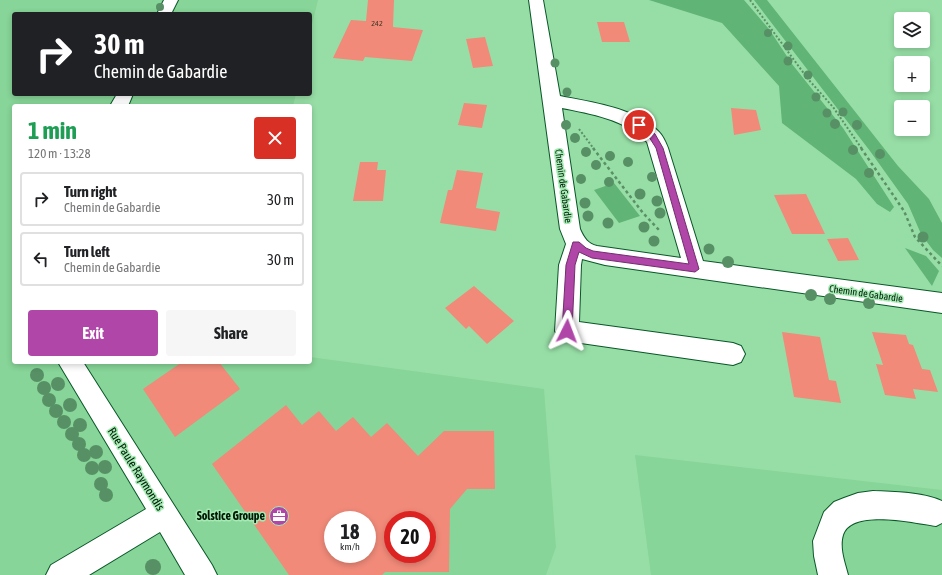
<!DOCTYPE html>
<meta charset="utf-8">
<style>
body{margin:0;font-family:"Asap Condensed",sans-serif;background:#f6f6f6;color:#202124;height:100vh;display:flex;flex-direction:column;font-size:15px;white-space:nowrap}
*{box-sizing:border-box;margin:0}
p{font-size:13px;color:#757577}
.icon{flex:none;width:22px;height:22px;fill:none;stroke:currentColor;stroke-width:2;stroke-linecap:round;stroke-linejoin:round}
.map{position:relative;flex:1;overflow:hidden}
.side{position:absolute;left:12px;top:104px;width:300px;height:260px;display:flex;flex-direction:column;background:#fff;border-radius:4px;box-shadow:0 2px 6px #0003}
.side>*{flex:none}
.hud{position:absolute;left:12px;top:12px;width:300px;height:84px;border-radius:4px;box-shadow:0 2px 6px #0003;background:#202124;color:#fff;overflow:hidden}
.tools{position:absolute;left:894px;top:12px;display:grid;gap:8px}
.tools a{display:grid;place-items:center;width:36px;height:36px;border-radius:4px;background:#fff;box-shadow:0 2px 6px #0003;font-size:20px}
.speed{position:absolute;left:324px;top:511px;display:flex;gap:8px;font-size:20px;font-weight:700;text-align:center}
.speed>*{display:grid;place-content:center;width:52px;height:52px;border-radius:50%;background:#fff;box-shadow:0 2px 6px #0003;line-height:1}
.speed small{font-size:10px;font-weight:400}
.speed .limit{border:6px solid #d22;background:#fff;color:#111}
.pin{position:absolute;display:grid;place-items:center;width:34px;height:34px;color:#fff;margin:-17px;border:2px solid #fff;border-radius:50%;box-shadow:0 1px 4px #0007}
.me{position:absolute;width:44px;margin:-22px;rotate:3deg;stroke-linejoin:round;filter:drop-shadow(0 0 3px #0008)}
.turn{display:flex;align-items:center;gap:14px;height:84px;padding:0 16px;font-size:18px}
.turn .icon{width:52px;height:52px;stroke-width:2.5}
.turn b{display:block;font-size:28px;line-height:34px}
.round{display:grid;place-items:center;flex:none;width:42px;height:42px;border-radius:4px;background:#f6f6f6}
.overview{display:flex;align-items:center;justify-content:space-between;height:68px;padding:0 16px}
h1{font-size:24px;font-weight:700;line-height:30px;color:#1e9e55}
.button{display:flex;gap:8px;margin-top:auto;padding:8px 16px}
.button a{flex:1;height:46px;border-radius:4px;background:#af46a8;color:#fff;font-size:16px;font-weight:700;line-height:46px;text-align:center}
.button a+a{background:#f6f6f6;color:#202124}
ul{padding:0;list-style:none}
li{display:flex;align-items:center;gap:12px;height:54px;margin:0 8px 6px;padding:0 8px;border:2px solid #e0e0e0;border-radius:4px}
li div{flex:1}
li b{display:block;font-size:15px}
li em{font-style:normal}
.map>svg:first-child{display:block}
.built{fill:#87d598;fill-rule:evenodd}
.green{fill:#60b475}
.building{fill:#f18a79;fill-rule:evenodd}
.lines{fill:none;stroke-linecap:round;stroke-linejoin:round}
.minor-casing{stroke:#085727;stroke-width:2}
.path-far1{stroke:#5b9067;stroke-width:2;stroke-dasharray:2 2;stroke-linecap:butt}
.path{stroke:#5b9067;stroke-width:2.5;stroke-dasharray:3 3;stroke-linecap:butt}
.minor{fill:#fff;fill-rule:evenodd}
.tree{fill:#579065}
.route{fill:#af46a8;stroke:#722e6d}
.labels{text-anchor:middle;stroke-width:3;stroke-linejoin:round;paint-order:stroke}
.number-label{font-size:8px;fill:#3c3523}
.street-label{font-size:10px;fill:#001906;stroke:#a4ebb3}
.near-street-label{font-size:12px;fill:#001906;stroke:#a4ebb3}
.near-poi-label{font-size:12px;font-weight:bold;fill:#001906;stroke:#a4ebb3;text-anchor:end}
</style>
<div class="map">
<svg width="942" height="575" viewBox="0 0 942 575">
<rect width="100%" height="100%" fill="#97dea6"/>
<g class="built">
<path d="M0,0H318L310,33V14H14V94H296L293,106H14V362H310V357L544,389L556,547L546,575H0ZM333,520H367V554H333ZM393,520H427V554H393Z"/>
<polygon points="635,455 942,490 942,575 651,575"/>
</g>
<g class="green">
<polygon points="649,0 744,0 769,29 792,64 843,128 894,207 890,212 877,204 856,179 782,123 779,86 722,23"/>
<polygon points="754,0 767,0 898,166 929,199 942,223 942,258 933,250 921,234 908,204 870,151"/>
<polygon points="614,183 640,216 619,223 594,190"/>
<polygon points="905,248 926,256 939,271 932,286"/>
</g>
<g class="building">
<polygon points="368,0 394,0 393,27 423,30 412,61 365,57 363,61 333,58 351,20 366,21"/>
<polygon points="597,22 624,22 630,42 602,42"/>
<polygon points="485,37 493,66 473,68 466,39"/>
<polygon points="464,103 487,105 482,128 458,125"/>
<polygon points="731,108 756,110 761,130 734,135"/>
<polygon points="360,162 378,162 377,170 386,170 383,201 353,201"/>
<polygon points="457,170 483,173 476,208 500,212 496,231 440,223 448,190 452,190"/>
<polygon points="806,194 825,234 792,234 774,195"/>
<polygon points="848,238 859,260 838,261 827,239"/>
<polygon points="474,286 514,321 487,344 469,326 466,329 445,308"/>
<polygon points="782,332 820,337 829,380 836,381 841,403 794,397"/>
<polygon points="872,332 906,335 909,344 913,345 922,369 930,370 938,392 913,389 916,399 885,395 876,364 883,365"/>
<polygon points="182,362 219,362 240,389 175,437 143,389"/>
<path d="M286,405L302,425L319,411L336,431L353,417L371,437L387,423L418,456L444,431H494L495,489H467L450,509L449,572H385L382,575H289L212,464ZM333,520H367V554H333ZM393,520H427V554H393Z"/>
</g>
<g class="lines">
<defs>
<g id="minor">
<polygon points="164,0 178,0 171,14 157,14"/>
<path d="M529,0H543L560,96C591,102 636,108 659,132C663,136 666,143 668,148L703,261L942,293V313L605,265L582,259L581,265L579,322L733,343L741,346L745,354L741,362L733,365L567,341L559,338L555,331L559,265L566,244L560,229ZM562,108C591,114 625,119 647,142L681,258L597,246C588,244 584,238 580,229Z"/>
<polygon points="117,94 133,94 128,106 110,106"/>
<polygon points="58,362 83,362 212,565 217,575 185,575 160,532 89,575 46,575 51,565 146,509"/>
<path d="M873,491C895,492 922,492 942,501V523L936,526C916,523 851,508 843,535C839,548 845,563 848,575H818L814,556L813,541L824,512L834,502L844,498L858,493Z"/>
</g>
</defs>
<use href="#minor" class="minor-casing"/>
<g class="path-far1">
<polyline points="750,0 808,79 833,107 862,149"/>
<polyline points="579,129 594,149"/>
</g>
<g class="path">
<polyline points="593,148 643,213 659,230"/>
<polyline points="861,148 904,211 915,237 942,266"/>
</g>
<use href="#minor" class="minor"/>
</g>
<g class="tree">
<circle cx="160" cy="7" r="4"/>
<circle cx="768" cy="33" r="4"/>
<circle cx="788" cy="46" r="4.5"/>
<circle cx="788" cy="61" r="4.5"/>
<circle cx="555" cy="63" r="4.5"/>
<circle cx="808" cy="75" r="4.5"/>
<circle cx="567" cy="92" r="4.5"/>
<circle cx="816" cy="97" r="4.5"/>
<circle cx="843" cy="112" r="4.5"/>
<circle cx="827" cy="113" r="4.5"/>
<circle cx="835" cy="124" r="5"/>
<circle cx="566" cy="125" r="5"/>
<circle cx="857" cy="125" r="5"/>
<circle cx="575" cy="138" r="5"/>
<circle cx="853" cy="150" r="5"/>
<circle cx="586" cy="152" r="5"/>
<circle cx="880" cy="154" r="5"/>
<circle cx="610" cy="156" r="5"/>
<circle cx="628" cy="162" r="5"/>
<circle cx="596" cy="165" r="5"/>
<circle cx="869" cy="173" r="5"/>
<circle cx="652" cy="177" r="5"/>
<circle cx="581" cy="179" r="5"/>
<circle cx="609" cy="182" r="5"/>
<circle cx="640" cy="194" r="5.5"/>
<circle cx="657" cy="201" r="5.5"/>
<circle cx="585" cy="203" r="5.5"/>
<circle cx="660" cy="213" r="5.5"/>
<circle cx="588" cy="216" r="5.5"/>
<circle cx="608" cy="223" r="5.5"/>
<circle cx="644" cy="227" r="5.5"/>
<circle cx="923" cy="237" r="5.5"/>
<circle cx="654" cy="241" r="5.5"/>
<circle cx="709" cy="249" r="5.5"/>
<circle cx="728" cy="262" r="6"/>
<circle cx="811" cy="295" r="6"/>
<circle cx="830" cy="299" r="6"/>
<circle cx="869" cy="303" r="6"/>
<circle cx="37" cy="375" r="7"/>
<circle cx="58" cy="384" r="7"/>
<circle cx="44" cy="388" r="7"/>
<circle cx="49" cy="400" r="7"/>
<circle cx="70" cy="405" r="7"/>
<circle cx="56" cy="411" r="7"/>
<circle cx="64" cy="422" r="7"/>
<circle cx="80" cy="425" r="7"/>
<circle cx="72" cy="434" r="7"/>
<circle cx="79" cy="444" r="7"/>
<circle cx="96" cy="452" r="7"/>
<circle cx="84" cy="455" r="7"/>
<circle cx="105" cy="467" r="7"/>
<circle cx="92" cy="468" r="7"/>
<circle cx="101" cy="484" r="7"/>
<circle cx="106" cy="495" r="7"/>
<circle cx="153" cy="567" r="8"/>
</g>
<polygon class="route" points="639,123 655,134 663,148 699,269 695,272 592,258 579,252 575,265 572,331 570,334 567,335 564,334 562,331 566,265 573,242 579,242 586,248 593,251 689,264 656,148 649,137 636,127 635,125"/>
<defs>
<symbol id="office-disc" viewBox="-11 -11 22 22"><circle r="9.5" fill="#af46a8" stroke="#a4ebb3"/><path d="M-6-3h4V-5.5h4V-3h4V5H-6ZM-1-4.5V-3h2v-1.5ZM-6 0V1H6V0Z" fill="#fff"/></symbol>
</defs>
<g fill-rule="evenodd">
<use href="#office-disc" x="268" y="505" width="22" height="22"/>
</g>
<g class="labels">
<g class="number-label">
<text x="377" y="26">242</text>
</g>
<g class="street-label">
<text transform="translate(564 186) rotate(82)" y="4">Chemin de Gabardie</text>
<text transform="translate(866 293) rotate(8)" y="4">Chemin de Gabardie</text>
</g>
<g class="near-street-label">
<text transform="translate(136 469) rotate(58)" y="4">Rue Paule Raymondis</text>
</g>
<g class="near-poi-label">
<text x="265" y="520">Solstice Groupe</text>
</g>
</g>
</svg>
<div class="tools">
<a><svg class="icon" aria-label="layers" viewBox="0 0 24 24"><path d="M12 4l9 5-9 5-9-5zM3 14l9 5 9-5"/></svg></a>
<a>+</a>
<a>−</a>
</div>
<div class="speed"><div>18<small>km/h</small></div><div class="limit">20</div></div>
<div class="pin" style="left:639px;top:125px;background:#d93025"><svg class="icon" aria-label="arrive" viewBox="0 0 24 24"><path d="M6 21V4h12l-3 4 3 4H6"/></svg></div>
<svg class="me" style="left:567px;top:331px" viewBox="-20 -20 40 40"><path d="M0-17L14 15 0 8-14 15z" fill="#af46a8" stroke="#fff" stroke-width="4"/></svg>
<div class="hud">
<div class="turn"><svg class="icon" aria-label="right" viewBox="0 0 24 24"><path d="M7 20v-9h11M14 6l5 5-5 5"/></svg><div><b>30 m</b>Chemin de Gabardie</div></div>
</div>
<section class="side">
<div class="overview"><div><h1>1 min</h1><p>120 m · 13:28</p></div><a class="round" style="background:#d93025;color:#fff"><svg class="icon" aria-label="close" viewBox="0 0 24 24"><path d="M6 6l12 12M18 6L6 18"/></svg></a></div>
<ul>
<li><svg class="icon" aria-label="right" viewBox="0 0 24 24"><path d="M7 20v-9h11M14 6l5 5-5 5"/></svg><div><b>Turn right</b><p>Chemin de Gabardie</p></div><em>30 m</em></li>
<li><svg class="icon" aria-label="left" viewBox="0 0 24 24"><path d="M17 20v-9H6M10 6l-5 5 5 5"/></svg><div><b>Turn left</b><p>Chemin de Gabardie</p></div><em>30 m</em></li>
</ul>
<div class="button"><a>Exit</a><a>Share</a></div>
</section>
</div>
